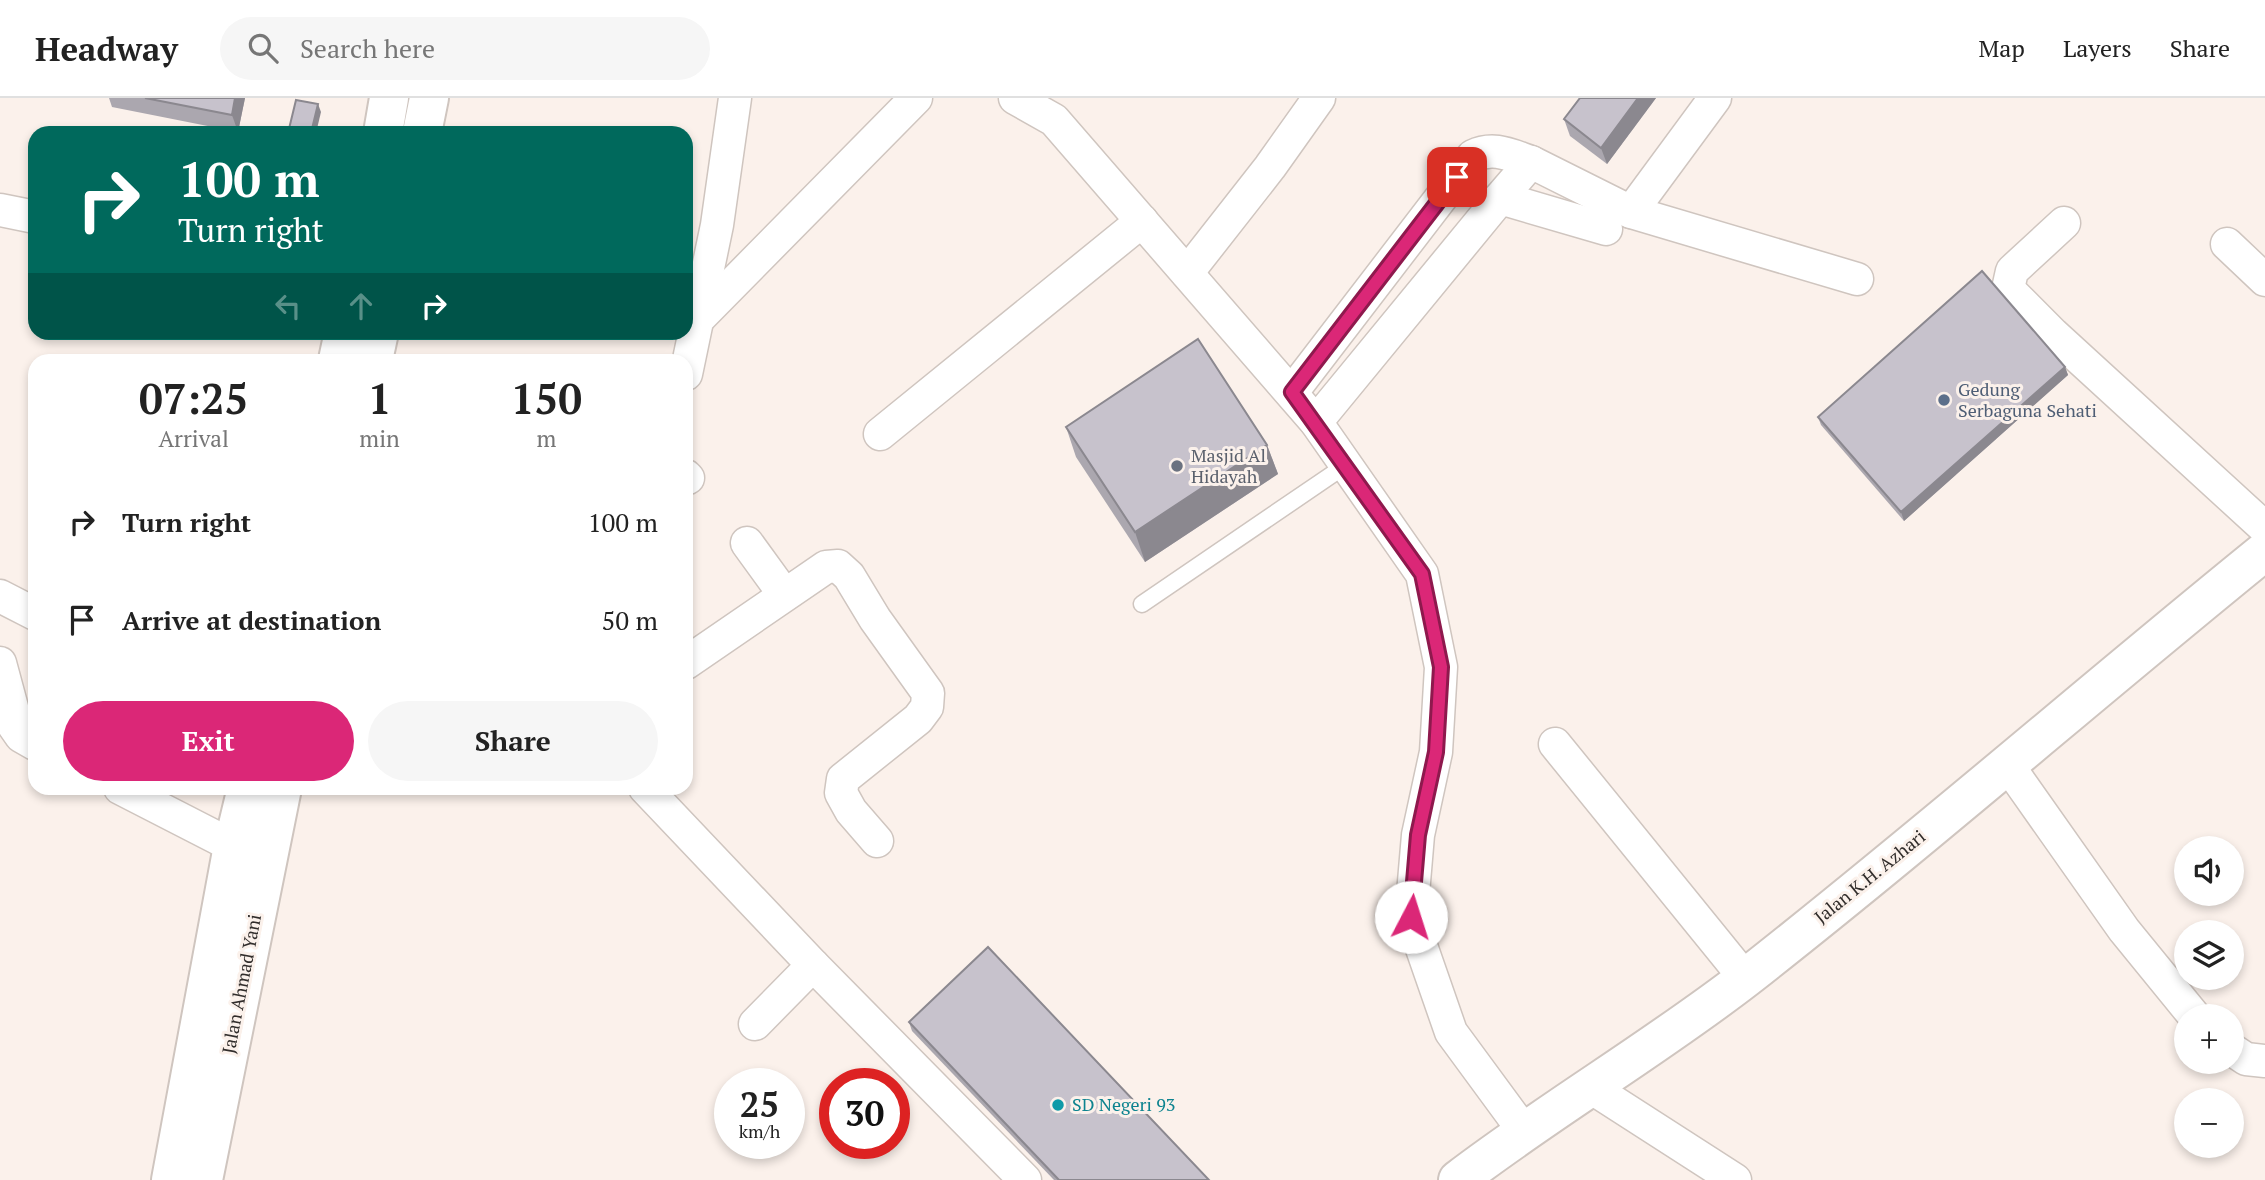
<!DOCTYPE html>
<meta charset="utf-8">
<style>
body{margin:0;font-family:"PT Serif",serif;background:#f6f6f6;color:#222;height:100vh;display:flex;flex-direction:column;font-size:26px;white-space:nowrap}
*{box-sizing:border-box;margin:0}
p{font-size:23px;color:#767676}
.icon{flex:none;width:38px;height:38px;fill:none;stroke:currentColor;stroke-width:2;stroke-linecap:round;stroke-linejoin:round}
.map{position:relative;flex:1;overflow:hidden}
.panel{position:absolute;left:28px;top:256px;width:665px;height:441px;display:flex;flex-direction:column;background:#fff;border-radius:21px;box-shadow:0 4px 10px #0003}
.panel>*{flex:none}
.hud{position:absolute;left:28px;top:28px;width:665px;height:214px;border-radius:21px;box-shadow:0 4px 10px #0003;background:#00695c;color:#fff;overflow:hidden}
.tools{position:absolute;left:2174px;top:738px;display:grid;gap:14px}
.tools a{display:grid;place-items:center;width:70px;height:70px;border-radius:50%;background:#fff;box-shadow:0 4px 10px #0003;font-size:35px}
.speed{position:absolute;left:714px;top:970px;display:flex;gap:14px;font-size:35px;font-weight:700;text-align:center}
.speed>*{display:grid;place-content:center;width:91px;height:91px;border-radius:50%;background:#fff;box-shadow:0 4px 10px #0003;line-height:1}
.speed small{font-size:18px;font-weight:400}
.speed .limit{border:10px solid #d22;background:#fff;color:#111}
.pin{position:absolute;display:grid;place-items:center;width:60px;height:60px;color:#fff;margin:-30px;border-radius:14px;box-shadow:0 4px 10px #0006}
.me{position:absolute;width:77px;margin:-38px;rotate:5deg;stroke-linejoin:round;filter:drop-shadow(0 0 5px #0008)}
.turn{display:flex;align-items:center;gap:24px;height:147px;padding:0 35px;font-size:32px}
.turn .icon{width:91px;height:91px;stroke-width:2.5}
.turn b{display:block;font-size:49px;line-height:60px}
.lanes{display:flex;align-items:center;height:66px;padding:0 35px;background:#0003;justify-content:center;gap:35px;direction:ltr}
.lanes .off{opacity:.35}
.eta{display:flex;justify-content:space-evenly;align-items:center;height:119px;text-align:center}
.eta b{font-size:42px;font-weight:700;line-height:49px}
.button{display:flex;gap:14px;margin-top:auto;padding:14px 35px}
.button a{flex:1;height:80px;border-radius:42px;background:#db2777;color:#fff;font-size:28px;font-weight:700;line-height:80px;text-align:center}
.button a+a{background:#f6f6f6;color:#222}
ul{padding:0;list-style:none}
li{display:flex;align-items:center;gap:21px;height:98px;padding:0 35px}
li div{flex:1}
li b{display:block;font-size:26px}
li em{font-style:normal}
header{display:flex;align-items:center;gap:42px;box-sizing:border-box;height:98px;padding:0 35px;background:#fff;border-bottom:2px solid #e0e0e0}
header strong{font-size:33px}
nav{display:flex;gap:38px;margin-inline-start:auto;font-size:24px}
.search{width:490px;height:63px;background:#f6f6f6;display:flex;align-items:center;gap:18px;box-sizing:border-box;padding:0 24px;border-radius:38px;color:#767676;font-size:26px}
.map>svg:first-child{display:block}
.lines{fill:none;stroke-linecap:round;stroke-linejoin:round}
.lane-casing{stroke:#cfc5bf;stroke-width:19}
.street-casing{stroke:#cfc5bf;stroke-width:35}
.secondary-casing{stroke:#cfc5bf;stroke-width:42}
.highway-casing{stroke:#cfc5bf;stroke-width:42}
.lane{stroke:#fff;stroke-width:16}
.street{stroke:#fff;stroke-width:32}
.secondary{stroke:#fff;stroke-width:38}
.highway{stroke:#fff;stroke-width:38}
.wall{fill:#aba7af}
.shaded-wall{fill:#8b888f}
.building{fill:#c7c2cc;stroke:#8b888f;stroke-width:2}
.route-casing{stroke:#8e194d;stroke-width:18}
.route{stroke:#db2777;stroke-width:12}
.service-dot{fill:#5c6f8a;stroke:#fbf1eb;stroke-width:2.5}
.worship-dot{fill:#6b7280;stroke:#fbf1eb;stroke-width:2.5}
.culture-dot{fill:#0f9aa8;stroke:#fbf1eb;stroke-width:2.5}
.labels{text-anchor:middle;stroke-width:6;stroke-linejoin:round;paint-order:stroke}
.service-label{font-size:18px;fill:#4e5e75;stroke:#fbf1eb;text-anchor:start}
.worship-label{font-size:18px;fill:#5b616d;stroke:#fbf1eb;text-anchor:start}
.street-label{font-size:18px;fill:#312d2b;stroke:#fbf1eb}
.culture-label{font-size:18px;fill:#0d838f;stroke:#fbf1eb;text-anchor:start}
</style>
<header>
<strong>Headway</strong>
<div class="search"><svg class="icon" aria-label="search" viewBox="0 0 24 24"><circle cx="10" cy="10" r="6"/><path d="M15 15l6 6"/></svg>Search here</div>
<nav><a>Map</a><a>Layers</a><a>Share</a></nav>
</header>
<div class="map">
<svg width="2265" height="1082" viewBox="0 0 2265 1082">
<rect width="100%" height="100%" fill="#fbf1eb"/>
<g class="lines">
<defs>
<polyline id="lane" points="1142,506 1346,367"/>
<g id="street">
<polyline points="1015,0 1054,22 1316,324 1422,476 1441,569 1436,654 1418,737 1411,819 1451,934 1523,1032"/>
<polyline points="1500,100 1531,64 1631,114 1857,181"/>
<polyline points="0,112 35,119"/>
<polyline points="1631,114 1715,0"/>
<polyline points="2064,125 2012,173 2008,191 2053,236 2265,430"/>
<polyline points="2227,146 2265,182"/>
<polyline points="1187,175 1270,69 1319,0"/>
<polyline points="699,220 916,0"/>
<polyline points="686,276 717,127 735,0"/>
<path d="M1292,294L1473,58C1494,48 1510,57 1531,64"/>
<polyline points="1316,324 1500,100 1606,131"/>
<polyline points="880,336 1142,123"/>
<polyline points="686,378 688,380"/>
<polyline points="747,445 784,496"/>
<polyline points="0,498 35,516"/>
<polyline points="0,565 14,617 14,628 21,638 35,646"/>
<polyline points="686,565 826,469 838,468 849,478 875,521 928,595 927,609 918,621 843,681 841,695 851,713 877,743"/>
<polyline points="1555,646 1745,880"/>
<polyline points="2007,666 2124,832 2195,919"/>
<polyline points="120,690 233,748"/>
<polyline points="645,690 813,867 755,926"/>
<polyline points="813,867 1025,1082"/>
<polyline points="2231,951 2246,961 2265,963"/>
<polyline points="1592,990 1735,1082"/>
</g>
<path id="secondary" d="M1458,1082C1551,1011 1654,951 1747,879C1923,741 2091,594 2265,453"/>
<g id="highway">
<polyline points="383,35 389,0"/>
<polyline points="422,35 429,0"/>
<polyline points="338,262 344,234"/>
<polyline points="373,262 379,234"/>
<polyline points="171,1082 233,748 247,690"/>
<polyline points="203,1082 282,690"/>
</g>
</defs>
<use href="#lane" class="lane-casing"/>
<use href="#street" class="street-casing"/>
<use href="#secondary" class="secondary-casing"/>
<use href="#highway" class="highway-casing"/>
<use href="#lane" class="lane"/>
<use href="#street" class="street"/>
<use href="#secondary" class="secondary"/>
<use href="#highway" class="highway"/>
</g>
<g class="wall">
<polygon points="109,0 245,0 238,34 112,9"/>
<polygon points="1580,0 1656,0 1607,66 1570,38 1564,21"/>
<polygon points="2065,269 2068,277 1904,423 1821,327 1818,319"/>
<polygon points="1066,329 1267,347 1278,376 1145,464 1076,359"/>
<polygon points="909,924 1209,1082 1054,1082 912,933"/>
</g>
<g class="shaded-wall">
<polygon points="235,0 245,0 238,34 232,17"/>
<polygon points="1638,0 1656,0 1607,66 1601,50"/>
<polygon points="318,6 321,14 316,35 311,35"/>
<polygon points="2065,269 2068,277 1904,423 1901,414"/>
<polygon points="1267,347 1278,376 1145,464 1135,434"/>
</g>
<g class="building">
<polygon points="145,0 235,0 232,17"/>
<polygon points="1580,0 1638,0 1601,50 1564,21"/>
<polygon points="296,2 318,6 311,35 288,35"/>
<polygon points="1982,173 2065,269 1901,414 1818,319"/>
<polygon points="1198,241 1267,347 1135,434 1066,329"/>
<polygon points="988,849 1209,1082 1059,1082 909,924"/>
</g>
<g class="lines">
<defs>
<polyline id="route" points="1411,819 1418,737 1436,654 1441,569 1422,476 1292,294 1457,79"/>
</defs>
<use href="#route" class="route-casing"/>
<use href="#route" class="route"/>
</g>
<circle class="service-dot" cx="1944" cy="302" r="7"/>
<circle class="worship-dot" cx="1177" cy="368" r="7"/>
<circle class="culture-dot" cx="1058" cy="1007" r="7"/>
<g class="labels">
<g class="service-label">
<text x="1958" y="298">Gedung<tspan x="1958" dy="21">Serbaguna Sehati</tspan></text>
</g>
<g class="worship-label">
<text x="1191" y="364">Masjid Al<tspan x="1191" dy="21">Hidayah</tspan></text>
</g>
<g class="street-label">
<text transform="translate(1870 779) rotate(-39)" y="6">Jalan K.H. Azhari</text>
<text transform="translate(242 886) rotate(-79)" y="6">Jalan Ahmad Yani</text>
</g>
<g class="culture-label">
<text x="1072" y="1013">SD Negeri 93</text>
</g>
</g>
</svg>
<div class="tools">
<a><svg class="icon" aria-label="sound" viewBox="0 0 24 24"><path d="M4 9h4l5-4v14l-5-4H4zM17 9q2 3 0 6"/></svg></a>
<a><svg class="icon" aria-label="layers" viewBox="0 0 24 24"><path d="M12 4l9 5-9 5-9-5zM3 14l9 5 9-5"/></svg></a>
<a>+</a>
<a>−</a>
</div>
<div class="speed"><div>25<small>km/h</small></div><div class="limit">30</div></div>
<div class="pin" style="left:1457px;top:79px;background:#d93025"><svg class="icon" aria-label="arrive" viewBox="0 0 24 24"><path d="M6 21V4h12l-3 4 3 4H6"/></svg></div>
<svg class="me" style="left:1411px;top:819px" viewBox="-20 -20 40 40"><circle r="19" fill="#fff"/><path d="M0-13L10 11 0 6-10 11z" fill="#db2777"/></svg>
<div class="hud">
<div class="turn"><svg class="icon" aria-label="right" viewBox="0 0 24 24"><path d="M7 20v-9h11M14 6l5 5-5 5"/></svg><div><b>100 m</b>Turn right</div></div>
<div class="lanes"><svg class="icon off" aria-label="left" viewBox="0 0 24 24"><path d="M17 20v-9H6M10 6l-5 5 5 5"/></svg><svg class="icon off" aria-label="ahead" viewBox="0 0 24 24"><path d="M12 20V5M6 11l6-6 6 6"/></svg><svg class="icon" aria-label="right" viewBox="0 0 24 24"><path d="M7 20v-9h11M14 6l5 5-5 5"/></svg></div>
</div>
<section class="panel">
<div class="eta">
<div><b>07:25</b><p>Arrival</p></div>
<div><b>1</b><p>min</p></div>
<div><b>150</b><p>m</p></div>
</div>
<ul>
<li><svg class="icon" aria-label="right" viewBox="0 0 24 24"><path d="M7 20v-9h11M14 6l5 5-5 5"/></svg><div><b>Turn right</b></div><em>100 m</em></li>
<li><svg class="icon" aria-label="arrive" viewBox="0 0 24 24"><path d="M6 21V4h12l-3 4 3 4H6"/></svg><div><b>Arrive at destination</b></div><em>50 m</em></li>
</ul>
<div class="button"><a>Exit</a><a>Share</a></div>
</section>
</div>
